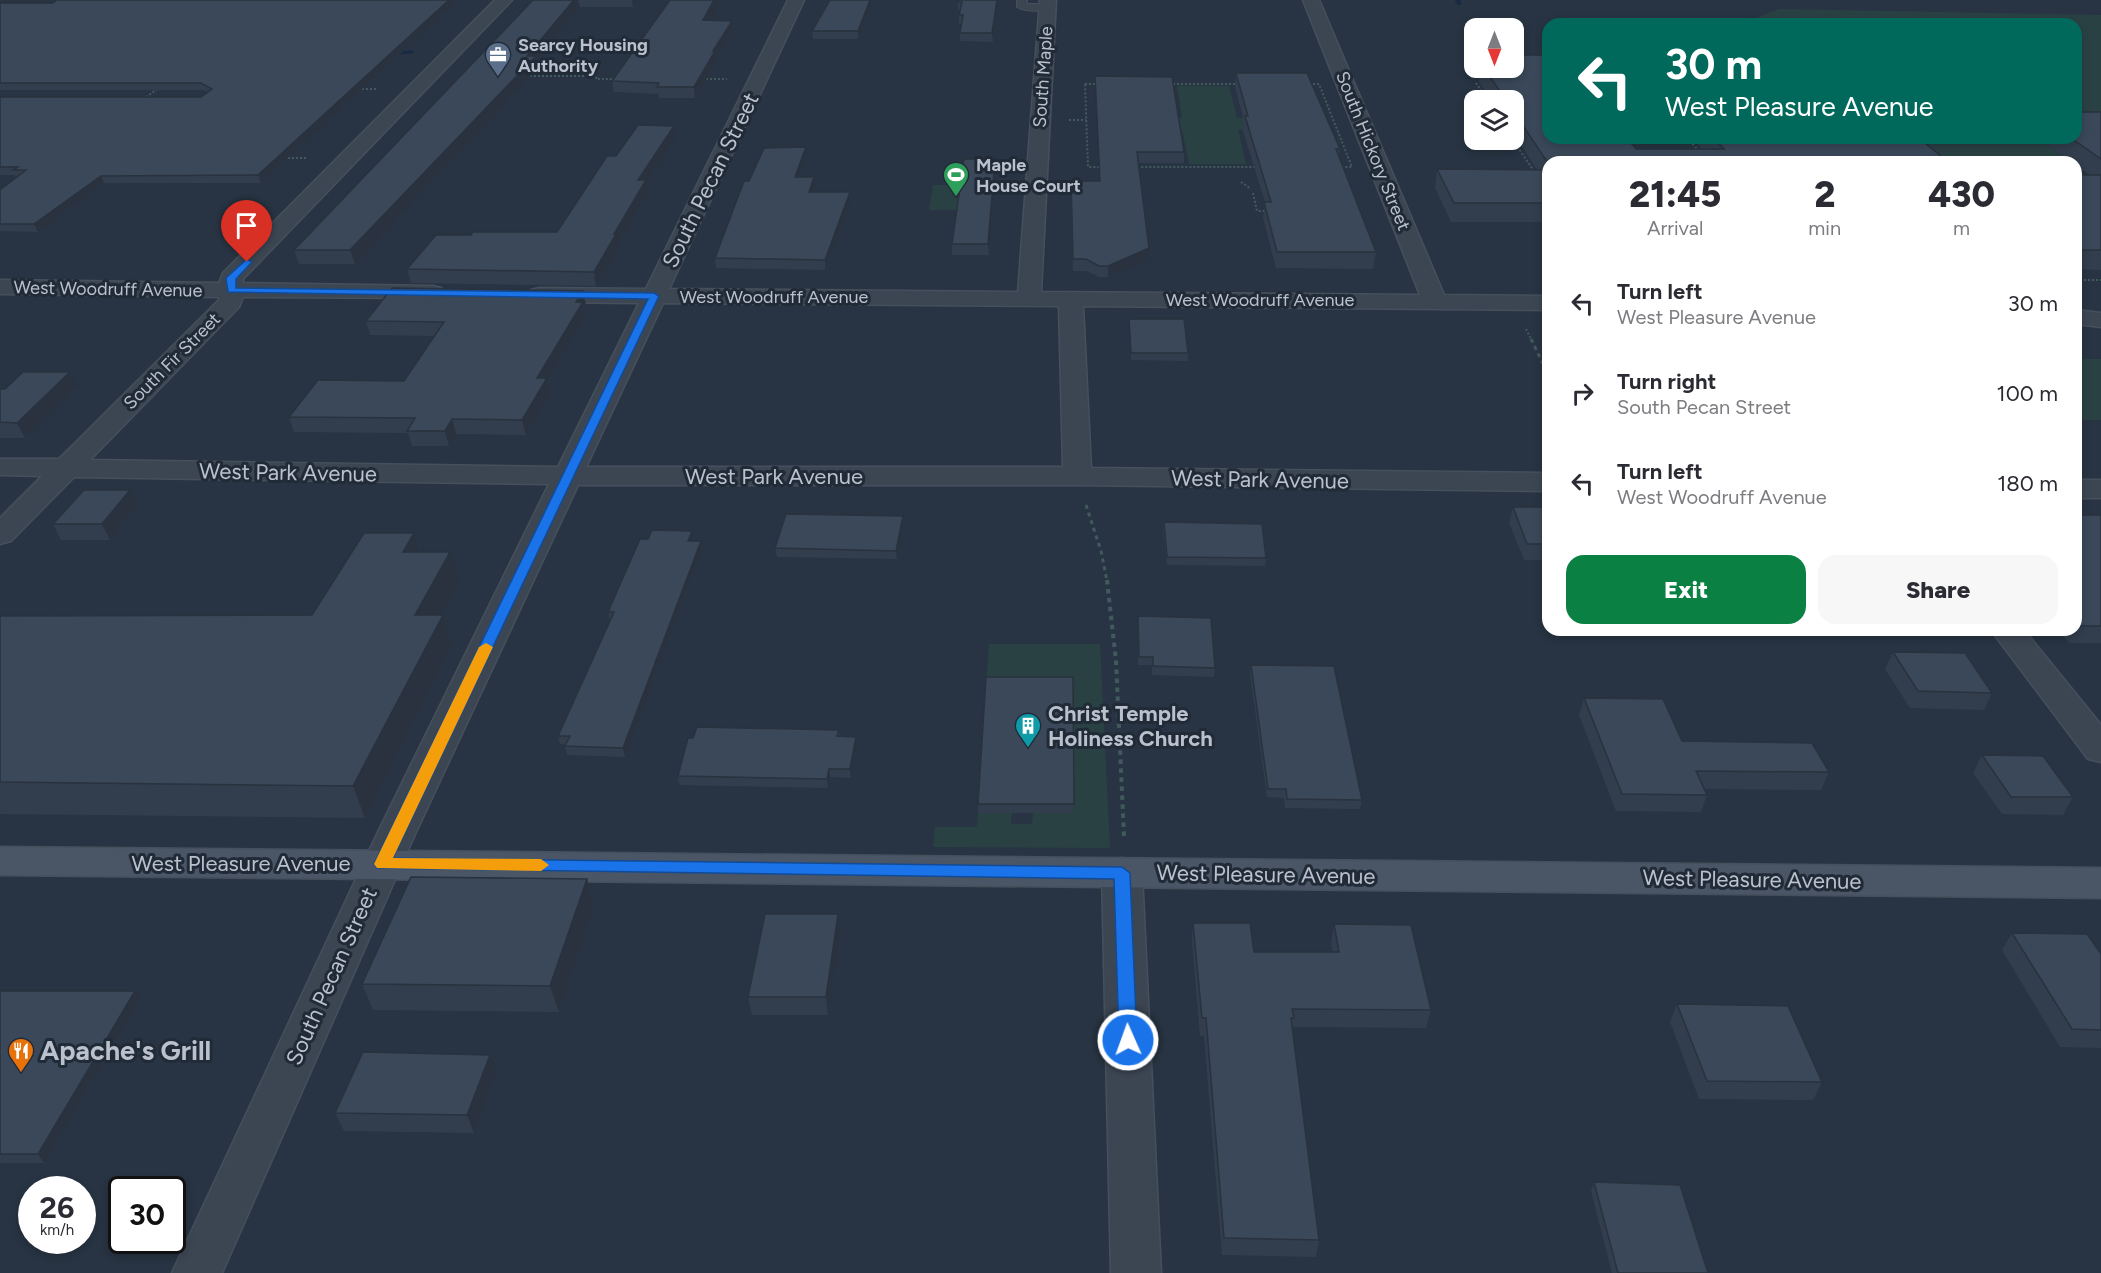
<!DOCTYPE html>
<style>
body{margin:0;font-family:Figtree,sans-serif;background:#f7f7f7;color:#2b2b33;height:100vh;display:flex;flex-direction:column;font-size:22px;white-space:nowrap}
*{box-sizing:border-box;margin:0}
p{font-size:20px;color:#7c7c81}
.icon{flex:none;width:33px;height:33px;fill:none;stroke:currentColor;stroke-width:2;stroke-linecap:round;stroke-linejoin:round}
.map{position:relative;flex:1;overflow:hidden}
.details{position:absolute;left:1542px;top:156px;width:540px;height:480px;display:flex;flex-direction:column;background:#fff;border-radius:18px;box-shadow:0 3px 9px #0003}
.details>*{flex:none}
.top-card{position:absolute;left:1542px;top:18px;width:540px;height:126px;border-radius:18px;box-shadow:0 3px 9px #0003;background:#00695c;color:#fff;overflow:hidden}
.needle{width:39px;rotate:180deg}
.buttons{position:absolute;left:1464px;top:18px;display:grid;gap:12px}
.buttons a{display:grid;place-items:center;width:60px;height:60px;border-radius:12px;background:#fff;box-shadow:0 3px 9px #0003;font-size:30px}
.speed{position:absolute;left:18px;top:1176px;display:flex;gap:12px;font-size:30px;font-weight:700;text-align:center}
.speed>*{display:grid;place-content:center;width:78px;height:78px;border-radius:50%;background:#fff;box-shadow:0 3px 9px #0003;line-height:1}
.speed small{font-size:15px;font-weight:400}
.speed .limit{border:3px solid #111;border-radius:9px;background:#fff;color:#111}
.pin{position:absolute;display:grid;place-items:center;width:51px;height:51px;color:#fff;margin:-62px -26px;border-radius:50% 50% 50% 0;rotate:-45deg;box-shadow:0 0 6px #0007}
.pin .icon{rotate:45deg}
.me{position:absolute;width:66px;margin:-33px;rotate:358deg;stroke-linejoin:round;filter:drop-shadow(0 0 4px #0008)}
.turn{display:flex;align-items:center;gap:21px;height:126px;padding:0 24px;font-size:27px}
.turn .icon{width:78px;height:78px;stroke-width:2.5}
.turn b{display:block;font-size:42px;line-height:51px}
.eta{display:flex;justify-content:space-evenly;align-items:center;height:102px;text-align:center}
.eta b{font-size:36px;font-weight:800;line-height:42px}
.cta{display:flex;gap:12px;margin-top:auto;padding:12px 24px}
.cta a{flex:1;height:69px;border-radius:18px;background:#0b8043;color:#fff;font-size:24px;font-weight:800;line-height:69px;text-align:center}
.cta a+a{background:#f7f7f7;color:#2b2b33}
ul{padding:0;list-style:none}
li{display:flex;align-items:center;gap:18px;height:90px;padding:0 24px}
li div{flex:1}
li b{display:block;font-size:22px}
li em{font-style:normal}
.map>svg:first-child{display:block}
.green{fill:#2a4144}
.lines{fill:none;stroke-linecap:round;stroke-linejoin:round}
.stream{fill:#1a2a42;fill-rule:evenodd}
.lane-casing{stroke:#464f5c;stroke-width:2}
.street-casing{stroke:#464f5c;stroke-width:3}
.secondary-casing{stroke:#464f5c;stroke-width:3}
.path-far2{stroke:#435a5c;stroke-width:2;stroke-dasharray:2 2;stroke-linecap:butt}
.path-far1{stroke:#435a5c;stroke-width:3;stroke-dasharray:4 4;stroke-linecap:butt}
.path{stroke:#435a5c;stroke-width:4;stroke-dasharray:4.5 4.5;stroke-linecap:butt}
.lane{fill:#3c4653;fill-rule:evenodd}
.street{fill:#3c4653;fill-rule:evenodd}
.secondary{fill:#4a5566;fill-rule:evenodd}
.wall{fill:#323e4d}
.shaded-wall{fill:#29323e}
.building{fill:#3a4859;stroke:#29323e;stroke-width:1.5}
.route{fill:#1a73e8;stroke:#114b97;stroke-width:1.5}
.slow{fill:#f59e0b}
.labels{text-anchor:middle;stroke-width:6;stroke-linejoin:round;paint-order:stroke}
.far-poi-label{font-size:18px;font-weight:bold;fill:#bac1cd;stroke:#212b38;text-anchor:start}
.far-street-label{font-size:18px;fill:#bac1cd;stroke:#212b38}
.street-label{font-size:22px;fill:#bac1cd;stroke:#212b38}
.poi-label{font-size:22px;font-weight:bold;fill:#bac1cd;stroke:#212b38;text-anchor:start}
.near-poi-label{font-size:27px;font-weight:bold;fill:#bac1cd;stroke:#212b38;text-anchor:start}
</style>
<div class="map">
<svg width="2101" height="1273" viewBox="0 0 2101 1273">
<rect width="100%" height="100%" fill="#283443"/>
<g class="green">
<polygon points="1779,9 2101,15 2101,122 2076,122 2076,24 1753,24 1748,21"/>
<polygon points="1177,86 1229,86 1237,118 1288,118 1292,130 1238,130 1246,164 1189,164 1182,129 1134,129 1133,117 1182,117"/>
<polygon points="1891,138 2039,138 2072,162 1920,162"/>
<polygon points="933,185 983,185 981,210 929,210"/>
<rect x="2076" y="359" width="25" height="61"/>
<polygon points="989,644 1100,644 1110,848 933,847 935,827 977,827 978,813 1012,813 1011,824 1032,824 1033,813 986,686"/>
</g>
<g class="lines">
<g class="stream">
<polygon points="1455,0 1461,0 1461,5 1457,5"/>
<polygon points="412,50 414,53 384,56 381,54"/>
</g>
<defs>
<path id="lane" d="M1017,0H1027V4H1048L1053,7C1045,12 1025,12 1017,7Z"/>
<g id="street">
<path d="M495,0H512L243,279V283L433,286L441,288L445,293L441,298L243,297L239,307L90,460L558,467L639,303L539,302L531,300L527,295L531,290L539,288L646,289L788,0H804L669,289L1018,292L1040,0H1056L1041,292L1420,295L1303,0H1319L1444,295L1548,296V310L1083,306L1091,468L1548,473V491L1077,485H578L416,832L222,1273H172L378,832L549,484L74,477L11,541L0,544V518L42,476L0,475V459H59L219,300V297L0,294V280L219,283L223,273ZM663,303L1059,306L1063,467H586Z"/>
<polygon points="2076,310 2101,313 2101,327 2076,324"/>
<rect x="2076" y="480" width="25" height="18"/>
<polygon points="1991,630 2024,630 2101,725 2101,762 2088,759"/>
<polygon points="1122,858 1136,863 1142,873 1161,1273 1111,1273 1102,873 1108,863"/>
</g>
<polygon id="secondary" points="0,847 2101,868 2101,898 0,875"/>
</defs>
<use href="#lane" class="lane-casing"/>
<use href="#street" class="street-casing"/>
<use href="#secondary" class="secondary-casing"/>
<g class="path-far2">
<polyline points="526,76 597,76 596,79 616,79"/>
<polyline points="702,79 727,79"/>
<polyline points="1476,83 1488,100"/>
<polygon points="1085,84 1319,84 1352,167 1088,167"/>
<polyline points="358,89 378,89"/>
<polyline points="146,97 159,88"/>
<polyline points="1069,120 1086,120"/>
<polyline points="1687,138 1699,151"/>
<polyline points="1513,140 1535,173"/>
<polyline points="284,158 306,158"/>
<polyline points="1241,182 1251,189"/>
<polyline points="1253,193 1257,211 1268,211"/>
<polyline points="2076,280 2101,280"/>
<polyline points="1526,329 1532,341"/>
</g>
<g class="path-far1">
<polyline points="1531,339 1548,374"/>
<polyline points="1086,505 1101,551 1107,581"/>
</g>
<polyline class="path" points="1107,580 1116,661 1124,836"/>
<use href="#lane" class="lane"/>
<use href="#street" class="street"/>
<use href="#secondary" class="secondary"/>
</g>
<g class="wall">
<polygon points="458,0 261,183 104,183 38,232 0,231 0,190 16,178 15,175 0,175 0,97 201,97 208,92 203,90 0,90 0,3"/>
<polygon points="533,0 639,0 633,7 580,7 537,59 538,68 355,264 299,264 294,250"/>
<polygon points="670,0 720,0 709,20 732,21 733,31 716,59 717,62 695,98 659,98 658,94 614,92 612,81"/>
<polygon points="830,0 874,0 858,39 813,39 812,31"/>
<polygon points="958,0 999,0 993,42 960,41 960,33 962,24 959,24 959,15 960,10 958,10"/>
<polygon points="1478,68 1514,68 1636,149 1702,149 1692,138 1919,138 1548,162 1548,222 1451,222 1435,188 1437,169 1537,170 1514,134 1514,100 1492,100 1479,82 1480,75 1477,71"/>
<polygon points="1236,73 1340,149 1339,157 1376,252 1373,269 1276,268 1263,218 1265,202 1243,131 1244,121 1235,87"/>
<polygon points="1095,76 1184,152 1184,163 1139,163 1148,260 1108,277 1099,277 1086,271 1073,271 1070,191 1100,181"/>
<polygon points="2101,112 2101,270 2076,269 2076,175 2090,175 2076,165 2076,162 2072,162 2039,138 2076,138"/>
<polygon points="676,138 647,182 649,193 618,244 619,248 596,286 411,283 407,269 471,235 557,232 616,156"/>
<polygon points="806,156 799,177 814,177 815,186 813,192 850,192 851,202 825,270 716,268 715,258 749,181"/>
<polygon points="995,159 995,169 989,255 952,255 952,244"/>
<polygon points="586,305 584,308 585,316 547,381 550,393 526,435 456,434 449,446 412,446 408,433 294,432 289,417 404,381 434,336 370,335 366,321"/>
<polygon points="1129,319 1188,353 1188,361 1131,360"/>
<polygon points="77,387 25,438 0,438 0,389"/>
<polygon points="130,490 137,506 110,540 61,540 53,524"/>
<polygon points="1513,507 1548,507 1548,560 1524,560 1509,523"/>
<polygon points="2076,515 2101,515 2101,643 2069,643 2058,630 2076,630"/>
<polygon points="903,516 904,525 897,559 777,557 775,548"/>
<polygon points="1164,522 1266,558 1265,566 1167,565 1163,530"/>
<polygon points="414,533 420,552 459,582 441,615 443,615 452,646 365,818 0,814 0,616 312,615"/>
<polygon points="693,540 693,541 702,549 625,757 567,755 565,746 566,745 560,744 558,736 610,621 608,612"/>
<polygon points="1138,616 1215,668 1214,677 1152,675 1152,665 1138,665"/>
<polygon points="1893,652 1992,693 1984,710 1910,708 1885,669"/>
<polygon points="1251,665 1362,800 1360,809 1285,808 1284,798 1267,797 1250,674"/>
<polygon points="1073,677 1073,813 978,813 978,804"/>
<polygon points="1584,698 1682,741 1829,772 1821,790 1704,789 1707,795 1701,812 1616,811 1579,715"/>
<polygon points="839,730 840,737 856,737 857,746 851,778 830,777 828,788 679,785 678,776"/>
<polygon points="1982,755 2073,797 2063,815 2002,814 1973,773"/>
<polygon points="587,879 594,905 559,1012 373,1010 362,984"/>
<polygon points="1193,923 1254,952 1333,952 1331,942 1334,924 1431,1010 1426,1028 1292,1027 1319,1240 1316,1257 1222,1255 1204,1036 1200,1036 1192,941"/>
<polygon points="841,932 828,1015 752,1015 748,997"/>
<polygon points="2012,933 2101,954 2101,1048 2060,1047 2002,950"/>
<polygon points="0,991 140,1000 44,1163 0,1163"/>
<polygon points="1677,1004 1822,1082 1813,1100 1699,1099 1670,1022"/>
<polygon points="496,1072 474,1133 344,1131 335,1113"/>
<polygon points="1594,1182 1708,1273 1612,1273 1591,1191"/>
</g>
<g class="shaded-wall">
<polygon points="449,0 458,0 261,183 258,175"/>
<polygon points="574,0 578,0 580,7 537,59 538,68 355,264 350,250 527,56"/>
<polygon points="632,0 639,0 633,7"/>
<polygon points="714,0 720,0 704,31 703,20"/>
<polygon points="870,0 874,0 858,39 858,31"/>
<polygon points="997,0 999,0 993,42 992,33"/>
<polygon points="732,21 733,31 716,59 717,62 695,98 694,87 713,51"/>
<polygon points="674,126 676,138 647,182 649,193 618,244 619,248 596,286 594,272 614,234 638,180"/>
<polygon points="806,147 806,156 796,186 795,177"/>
<polygon points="995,159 995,169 989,255 988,244"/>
<polygon points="101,176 104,183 38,232 34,224"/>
<polygon points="814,177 815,186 810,202 809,192"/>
<polygon points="850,192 851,202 825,270 825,260"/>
<polygon points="1149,248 1148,260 1108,277 1108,266"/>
<polygon points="583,291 586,305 584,308 585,316 547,381 550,393 526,435 522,420 537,378"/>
<polygon points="70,372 77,387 25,438 17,423"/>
<polygon points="452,419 456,434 449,446 445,431"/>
<polygon points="130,490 137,506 110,540 102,524"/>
<polygon points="903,516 904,525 897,559 896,551"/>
<polygon points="692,531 693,540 690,549 688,541"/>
<polygon points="414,533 423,563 403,552"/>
<polygon points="701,541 702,549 625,757 623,748"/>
<polygon points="450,552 459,582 425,646 415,615"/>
<polygon points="443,615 452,646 365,818 353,786"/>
<polygon points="856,737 857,746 851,778 850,769"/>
<polygon points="829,769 830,777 828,788 827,779"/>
<polygon points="587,879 594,905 559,1012 550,986"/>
<polygon points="838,914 841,932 828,1015 826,997"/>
<polygon points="135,991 140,1000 44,1163 38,1154"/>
<polygon points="490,1055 496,1072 474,1133 467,1115"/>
</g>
<g class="building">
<polygon points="57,0 449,0 258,175 101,176 34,224 0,224 0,190 26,170 13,170 18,167 0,167 0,97 201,97 212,89 201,83 0,83 0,3 53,3"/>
<polygon points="533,0 574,0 527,56 536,56 350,250 294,250"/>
<polygon points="670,0 714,0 703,20 732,21 713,51 715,51 694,87 657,87 659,83 612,81"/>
<polygon points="830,0 870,0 858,31 812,31"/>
<polygon points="958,0 997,0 992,33 960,33 963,15 959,15 962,2 958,2"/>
<polygon points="1514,55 1548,55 1548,138 1627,138 1636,149 1724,149 1714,138 1919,138 1948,162 1548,162 1548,163 1514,112 1514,100 1506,100 1484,68 1514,68"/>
<polygon points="1236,73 1307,73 1340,149 1336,149 1376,252 1277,252 1264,202 1271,202 1245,116 1248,116"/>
<polygon points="1095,76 1172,77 1184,152 1137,152 1149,248 1108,266 1099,266 1086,259 1073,259 1071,181 1100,181"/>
<polygon points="2076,112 2101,112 2101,159 2071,138 2076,138"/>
<polygon points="638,125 674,126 638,180 646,180 614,234 616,234 594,272 407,269 436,235 471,235 473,232 557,232 607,156 616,156"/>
<polygon points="806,147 795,177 814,177 809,192 850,192 825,260 715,258 744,181 749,181 764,148"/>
<polygon points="964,159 995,159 988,244 952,244"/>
<polygon points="1437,169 1548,170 1548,203 1454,203"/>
<rect x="2076" y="175" width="25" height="75"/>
<polygon points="392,288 583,291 576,302 583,302 537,378 547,378 522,420 452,419 445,431 407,431 415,418 289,417 318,380 404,381 444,322 366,321"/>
<polygon points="1129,319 1184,319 1188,353 1131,353"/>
<polygon points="23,372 70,372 17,423 0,422 0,389 5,389"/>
<polygon points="84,490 130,490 102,524 53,524"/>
<polygon points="1513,507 1548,507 1548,544 1527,544"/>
<polygon points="786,514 903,516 896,551 775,548"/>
<polygon points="2076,515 2101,515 2101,626 2078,626 2076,624"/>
<polygon points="1164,522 1262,524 1266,558 1167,557"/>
<polygon points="652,530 692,531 688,541 701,541 623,748 565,746 570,736 558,736 614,612 608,612 640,539 648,539"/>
<polygon points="364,533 414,533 403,552 450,552 415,615 443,615 353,786 0,782 0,616 312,615"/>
<polygon points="1138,616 1211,618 1215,668 1153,666 1153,657 1139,657"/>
<polygon points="1893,652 1965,653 1992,693 1918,691"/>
<polygon points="1251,665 1334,666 1362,800 1287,799 1286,789 1268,789"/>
<polygon points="986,677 1073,677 1074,804 978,804"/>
<polygon points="1584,698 1663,699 1682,741 1812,743 1829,772 1696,771 1707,795 1622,794"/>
<polygon points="697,727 839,730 837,736 856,737 850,769 829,769 827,779 678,776 688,738 693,738"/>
<polygon points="1982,755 2043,756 2073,797 2011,797"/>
<polygon points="411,877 587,879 550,986 362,984"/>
<polygon points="765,914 838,914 826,997 748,997"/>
<polygon points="1193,923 1250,923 1254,952 1339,952 1334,924 1411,925 1431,1010 1292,1009 1294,1018 1291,1018 1319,1240 1224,1238 1206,1018 1202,1018"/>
<polygon points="2012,933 2087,934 2101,954 2101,1030 2072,1029"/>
<polygon points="0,991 135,991 38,1154 0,1154"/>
<polygon points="1677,1004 1788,1006 1822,1082 1707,1081"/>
<polygon points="363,1052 490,1055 467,1115 335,1113"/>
<polygon points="1594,1182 1680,1185 1708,1273 1618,1273"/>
</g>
<polygon class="route" points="247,259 252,262 236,279 236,288 654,293 659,296 393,858 1122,867 1130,873 1137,1040 1135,1046 1128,1048 1122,1046 1119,1040 1114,879 377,868 374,864 648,299 228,292 226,278"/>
<polygon class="slow" points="486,643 493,647 393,858 541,859 549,865 541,871 377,868 374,864 479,647"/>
<defs>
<symbol id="office-pin" viewBox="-11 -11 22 30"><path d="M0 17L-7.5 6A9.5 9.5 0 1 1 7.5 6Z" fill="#5c6f8a" stroke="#212b38"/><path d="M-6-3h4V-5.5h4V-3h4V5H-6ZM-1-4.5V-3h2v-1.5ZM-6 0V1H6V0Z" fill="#fff"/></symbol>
<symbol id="stadium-pin" viewBox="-11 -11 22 30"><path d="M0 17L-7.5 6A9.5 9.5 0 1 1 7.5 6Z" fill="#2e9e5b" stroke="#212b38"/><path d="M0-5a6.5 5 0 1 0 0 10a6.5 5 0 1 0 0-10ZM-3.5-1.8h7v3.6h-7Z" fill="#fff"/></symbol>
<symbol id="building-pin" viewBox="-11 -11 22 30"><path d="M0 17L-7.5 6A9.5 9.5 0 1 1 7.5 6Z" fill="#0f9aa8" stroke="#212b38"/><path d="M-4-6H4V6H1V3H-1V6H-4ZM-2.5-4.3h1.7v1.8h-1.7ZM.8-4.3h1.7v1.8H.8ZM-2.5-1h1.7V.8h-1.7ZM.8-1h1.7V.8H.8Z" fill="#fff"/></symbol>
<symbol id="restaurant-pin" viewBox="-11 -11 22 30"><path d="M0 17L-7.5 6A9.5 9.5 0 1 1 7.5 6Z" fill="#e8710a" stroke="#212b38"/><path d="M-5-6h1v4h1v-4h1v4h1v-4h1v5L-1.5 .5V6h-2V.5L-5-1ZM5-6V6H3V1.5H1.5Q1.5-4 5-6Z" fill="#fff"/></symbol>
</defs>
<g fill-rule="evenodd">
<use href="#office-pin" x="483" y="40" width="30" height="40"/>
<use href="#stadium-pin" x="941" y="160" width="30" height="40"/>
<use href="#building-pin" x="1013" y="711" width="30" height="40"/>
<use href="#restaurant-pin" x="6" y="1036" width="30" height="40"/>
</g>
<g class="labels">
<g class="far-poi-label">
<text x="518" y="51">Searcy Housing<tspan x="518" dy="21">Authority</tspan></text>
<text x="976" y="171">Maple<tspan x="976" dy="21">House Court</tspan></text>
</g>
<g class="far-street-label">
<text transform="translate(1043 77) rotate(-86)" y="6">South Maple</text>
<text transform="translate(1373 151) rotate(68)" y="6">South Hickory Street</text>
<text transform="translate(108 289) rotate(1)" y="6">West Woodruff Avenue</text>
<text x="774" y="303">West Woodruff Avenue</text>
<text x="1260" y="306">West Woodruff Avenue</text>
<text transform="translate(172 361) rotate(-45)" y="6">South Fir Street</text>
</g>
<g class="street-label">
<text transform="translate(710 180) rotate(-64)" y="8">South Pecan Street</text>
<text transform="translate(288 472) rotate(1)" y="8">West Park Avenue</text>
<text x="774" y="484">West Park Avenue</text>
<text transform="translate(1260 479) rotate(1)" y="8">West Park Avenue</text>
<text x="241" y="871">West Pleasure Avenue</text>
<text transform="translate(1266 874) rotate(1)" y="8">West Pleasure Avenue</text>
<text transform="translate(1752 879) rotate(1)" y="8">West Pleasure Avenue</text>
<text transform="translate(331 976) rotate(-66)" y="8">South Pecan Street</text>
</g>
<g class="poi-label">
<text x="1048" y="721">Christ Temple<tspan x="1048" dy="25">Holiness Church</tspan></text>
</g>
<g class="near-poi-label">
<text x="40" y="1060">Apache's Grill</text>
</g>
</g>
</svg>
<div class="buttons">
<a><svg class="needle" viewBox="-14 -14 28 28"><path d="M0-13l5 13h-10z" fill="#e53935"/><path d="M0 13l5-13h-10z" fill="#7c7c81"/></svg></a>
<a><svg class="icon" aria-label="layers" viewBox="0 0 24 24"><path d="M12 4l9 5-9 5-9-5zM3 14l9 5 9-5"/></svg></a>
</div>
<div class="speed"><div>26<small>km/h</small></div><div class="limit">30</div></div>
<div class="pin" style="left:247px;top:262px;background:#d93025"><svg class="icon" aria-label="arrive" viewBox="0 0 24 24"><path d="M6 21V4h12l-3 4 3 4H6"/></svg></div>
<svg class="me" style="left:1128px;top:1040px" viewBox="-20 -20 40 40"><circle r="17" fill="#1a73e8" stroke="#fff" stroke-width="3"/><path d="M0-11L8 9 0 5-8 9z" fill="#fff"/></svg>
<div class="top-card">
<div class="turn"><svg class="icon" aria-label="left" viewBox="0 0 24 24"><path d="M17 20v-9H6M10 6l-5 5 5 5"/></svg><div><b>30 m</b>West Pleasure Avenue</div></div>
</div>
<section class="details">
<div class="eta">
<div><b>21:45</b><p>Arrival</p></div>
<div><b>2</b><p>min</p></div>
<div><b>430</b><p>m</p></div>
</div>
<ul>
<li><svg class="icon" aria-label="left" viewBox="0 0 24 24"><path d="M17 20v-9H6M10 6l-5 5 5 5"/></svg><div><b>Turn left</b><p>West Pleasure Avenue</p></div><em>30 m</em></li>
<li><svg class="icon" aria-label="right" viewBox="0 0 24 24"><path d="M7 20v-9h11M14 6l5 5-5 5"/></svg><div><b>Turn right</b><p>South Pecan Street</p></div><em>100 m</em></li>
<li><svg class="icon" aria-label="left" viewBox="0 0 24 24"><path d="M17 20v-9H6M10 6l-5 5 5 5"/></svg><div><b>Turn left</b><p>West Woodruff Avenue</p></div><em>180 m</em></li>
</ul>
<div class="cta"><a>Exit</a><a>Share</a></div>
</section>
</div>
